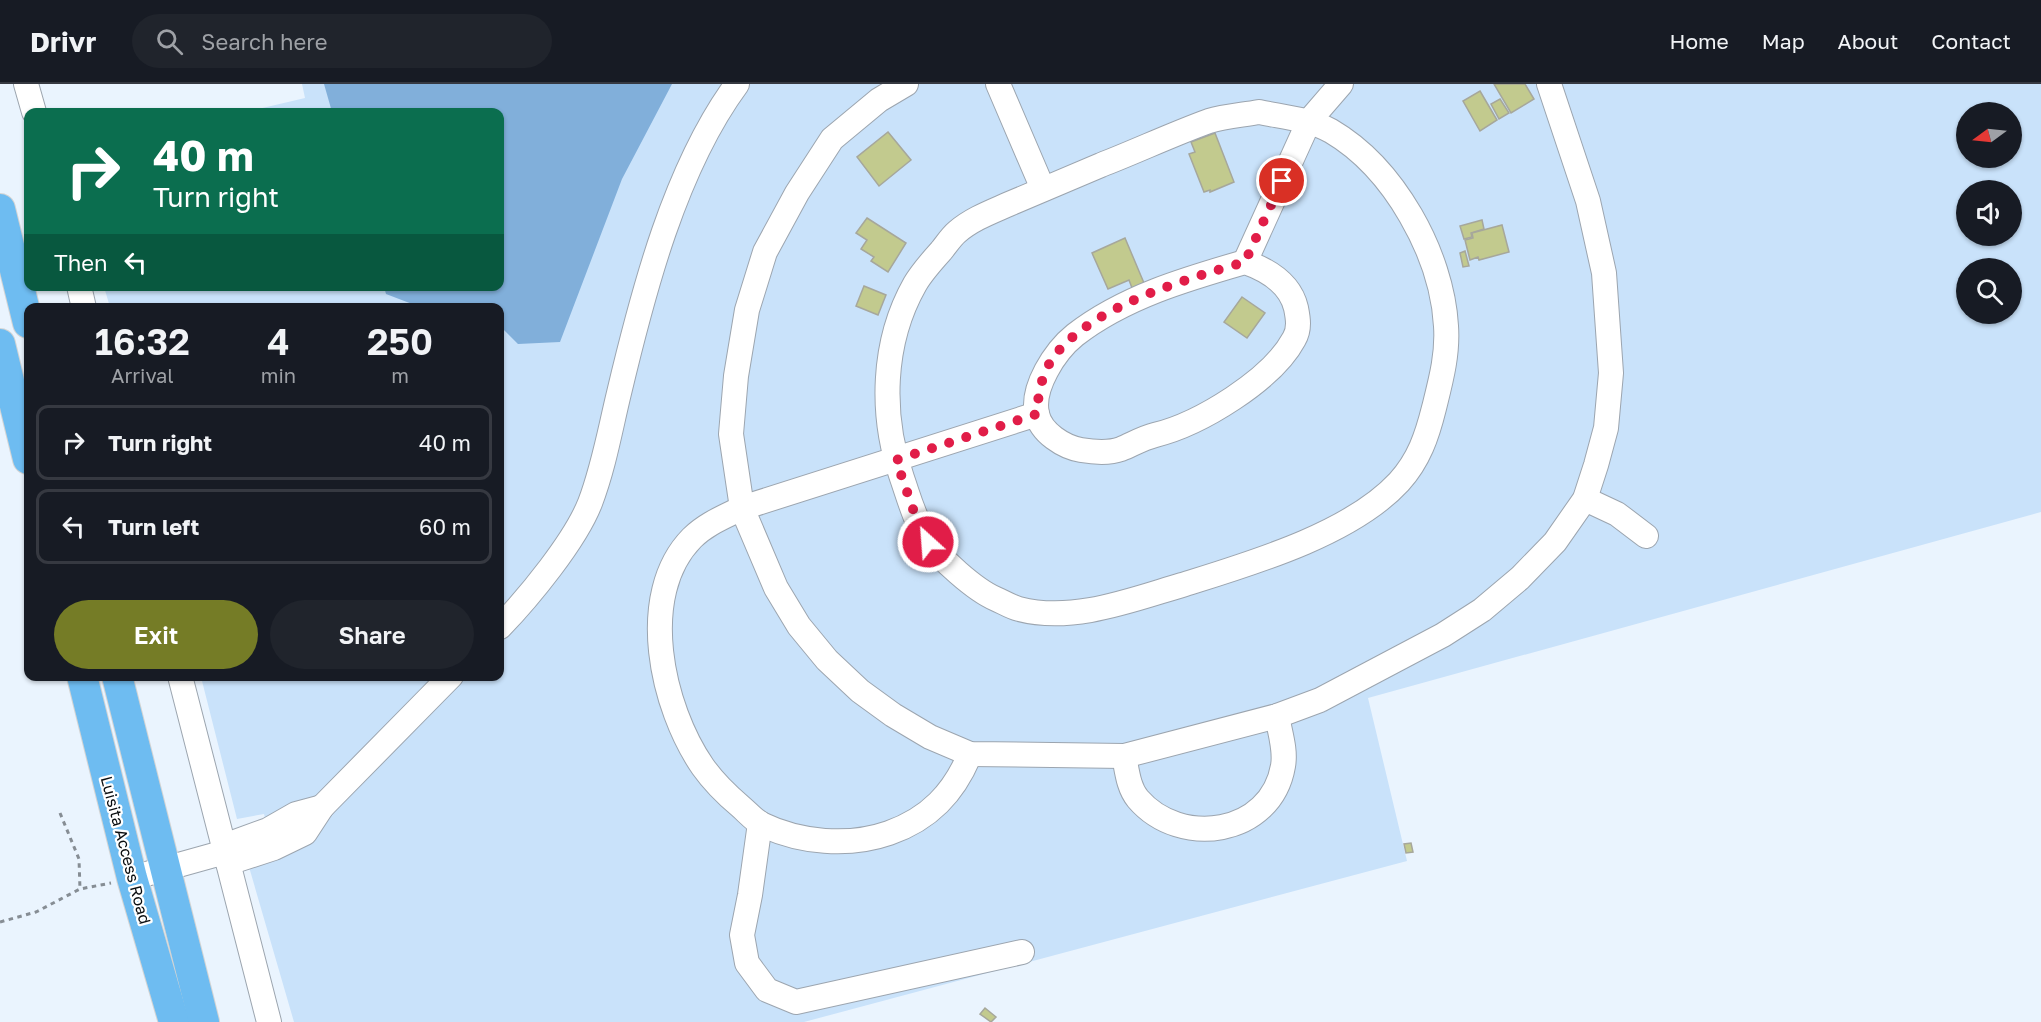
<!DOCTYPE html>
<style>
body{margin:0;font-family:"Golos Text",sans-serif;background:#20242c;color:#f1f3f6;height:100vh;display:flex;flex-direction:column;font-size:22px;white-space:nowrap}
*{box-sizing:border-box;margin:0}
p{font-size:20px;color:#9ea1a6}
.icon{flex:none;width:33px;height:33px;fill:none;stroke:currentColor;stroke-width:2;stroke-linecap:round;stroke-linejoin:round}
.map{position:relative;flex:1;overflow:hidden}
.panel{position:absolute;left:24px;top:219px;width:480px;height:378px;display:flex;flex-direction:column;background:#171b24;border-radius:12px;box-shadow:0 2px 4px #0004}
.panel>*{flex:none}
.guide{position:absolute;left:24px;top:24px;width:480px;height:183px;border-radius:12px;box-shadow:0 2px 4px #0004;background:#0b6e4f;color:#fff;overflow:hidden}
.needle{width:39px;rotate:255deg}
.buttons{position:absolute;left:1956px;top:18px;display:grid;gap:12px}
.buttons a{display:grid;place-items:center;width:66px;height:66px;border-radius:50%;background:#171b24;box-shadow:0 2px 4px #0004;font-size:30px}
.pin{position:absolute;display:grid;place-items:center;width:51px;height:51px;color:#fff;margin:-26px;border:3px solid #fff;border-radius:50%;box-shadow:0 2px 6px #0007}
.me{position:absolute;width:66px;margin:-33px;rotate:334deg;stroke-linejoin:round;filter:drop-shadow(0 0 4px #0008)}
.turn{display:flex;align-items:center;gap:21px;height:126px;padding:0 30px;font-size:27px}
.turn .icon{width:78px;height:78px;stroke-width:2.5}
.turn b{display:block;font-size:42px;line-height:51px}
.then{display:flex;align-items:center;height:57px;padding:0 30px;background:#0003;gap:12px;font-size:22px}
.eta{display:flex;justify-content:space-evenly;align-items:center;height:102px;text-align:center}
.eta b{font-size:36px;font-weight:600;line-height:42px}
.action{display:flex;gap:12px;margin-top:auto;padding:12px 30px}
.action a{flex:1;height:69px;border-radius:36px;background:#757c26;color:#fff;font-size:24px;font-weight:600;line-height:69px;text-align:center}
.action a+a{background:#20242c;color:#f1f3f6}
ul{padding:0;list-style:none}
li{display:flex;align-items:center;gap:18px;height:75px;margin:0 12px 9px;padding:0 18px;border:3px solid #363941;border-radius:12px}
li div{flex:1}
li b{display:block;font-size:22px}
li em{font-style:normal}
header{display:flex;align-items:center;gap:36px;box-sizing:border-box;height:84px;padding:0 30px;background:#171b24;border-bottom:2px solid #363941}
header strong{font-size:28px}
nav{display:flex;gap:33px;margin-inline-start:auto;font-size:21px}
.search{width:420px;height:54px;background:#20242c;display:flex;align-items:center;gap:15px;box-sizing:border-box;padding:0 21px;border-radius:33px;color:#9ea1a6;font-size:22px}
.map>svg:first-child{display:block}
.green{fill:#c9e2fa;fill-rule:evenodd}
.water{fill:#81afda}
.building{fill:#c2ca8e;stroke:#a6a79b;stroke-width:1.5}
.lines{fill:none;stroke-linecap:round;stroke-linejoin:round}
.minor-casing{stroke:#9ca5af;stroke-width:26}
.major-casing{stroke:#d3d4d4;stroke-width:32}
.path{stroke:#868d94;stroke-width:3;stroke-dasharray:4.5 4.5;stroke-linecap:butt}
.minor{stroke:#fff;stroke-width:24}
.major{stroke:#6ebcf1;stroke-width:30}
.route{stroke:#e11d48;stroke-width:10;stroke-dasharray:0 18}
.labels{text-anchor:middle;stroke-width:4.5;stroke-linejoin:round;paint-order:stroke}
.street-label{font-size:16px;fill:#0a0e11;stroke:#fff}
</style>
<header>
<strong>Drivr</strong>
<div class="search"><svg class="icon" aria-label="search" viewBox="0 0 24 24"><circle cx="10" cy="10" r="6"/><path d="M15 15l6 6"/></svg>Search here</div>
<nav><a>Home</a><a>Map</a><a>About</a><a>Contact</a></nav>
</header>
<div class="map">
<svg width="2041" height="938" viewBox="0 0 2041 938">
<rect width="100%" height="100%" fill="#eaf4fe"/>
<path class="green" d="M302,0H2041V428L1368,614L1407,777L804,938H294L247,776L268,746L264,730L237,735L201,593L500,592V224L110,223L104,203L500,202V28H245L305,14ZM1966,28H2012V74H1966ZM1966,106H2012V152H1966ZM1966,184H2012V230H1966Z"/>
<polygon class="water" points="324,0 672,0 622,95 560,258 518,260 500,242 500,224 420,223 386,210 384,203 500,202 500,28 332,28"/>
<g class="building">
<polygon points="1494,0 1525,0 1534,15 1511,29"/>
<polygon points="1480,7 1497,36 1480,47 1463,17"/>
<polygon points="1500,15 1509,29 1499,35 1491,20"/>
<polygon points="888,48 911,76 879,102 857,73"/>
<polygon points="1215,49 1234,98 1210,108 1210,106 1204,108 1189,70 1195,68 1191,58"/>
<polygon points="867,134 906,159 888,188 871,177 874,173 861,165 867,156 856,149"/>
<polygon points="1482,136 1484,145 1471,149 1472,153 1464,155 1460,142"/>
<polygon points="1502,141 1509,168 1479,176 1478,173 1470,176 1465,156 1473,154 1472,149"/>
<polygon points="1125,154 1144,199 1132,204 1129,196 1108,205 1092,169"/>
<polygon points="1465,167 1469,182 1463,183 1460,169"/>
<polygon points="864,202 886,211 878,231 856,222"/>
<polygon points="1242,213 1265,229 1247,254 1224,238"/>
<polygon points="1411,759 1413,768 1406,769 1404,760"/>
<polygon points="985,924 996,933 991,938 980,930"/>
</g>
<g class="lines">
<defs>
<g id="minor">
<polyline points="26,0 34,28"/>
<polyline points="906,0 879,16 832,55 797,109 765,168 747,226 736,292 731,350 742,424 776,504 799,542 827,576 860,607 893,631 930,653 970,670 1124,672 1277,632 1320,616 1443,551 1482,526 1520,494 1555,458 1585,415 1596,381 1606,344 1611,289 1604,189 1588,117 1549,0"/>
<polyline points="998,0 1043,105"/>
<path d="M1259,28C1283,33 1309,35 1331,47C1394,84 1442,170 1446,242C1448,270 1441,296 1434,324C1427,352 1419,376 1399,398C1350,451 1249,480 1182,501C1131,516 1073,539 1019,525C1011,523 1003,518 996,515C975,506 939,474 927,455C915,437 909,414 902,394C880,331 882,258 915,200C922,188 932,177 941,167C946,161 951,153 957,148C972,135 991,128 1009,120C1039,107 1070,94 1101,81C1137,67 1173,50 1209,37C1225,32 1243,31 1259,28Z"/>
<path d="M1245,178C1268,186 1290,199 1296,224C1298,234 1300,245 1294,255C1272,296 1200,340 1155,351C1143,354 1133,360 1121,365C1110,369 1093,368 1081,366C1064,363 1041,349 1037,330C1031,304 1055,267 1075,251C1124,213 1186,195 1245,178Z"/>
<polyline points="1245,178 1309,37 1341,0"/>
<polyline points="79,202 84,224"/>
<polyline points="1585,415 1617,430 1646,452"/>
<path d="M500,543C529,513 575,457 590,419C604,382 610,346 619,309C643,208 675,84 737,0"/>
<polyline points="180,592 269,938"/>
<path d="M970,670C954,709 929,735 889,749C849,763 800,759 761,740C754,736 747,728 740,722C727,711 713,697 703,683C662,624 636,511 692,454C706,440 724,433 742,424L1037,330"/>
<path d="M1124,672C1127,686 1128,703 1138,715C1180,764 1271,752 1283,682C1286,666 1280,649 1277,632"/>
<polyline points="760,739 750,811 742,851 747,879 767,906 796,918 1022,868"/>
<polyline points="224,762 268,746 296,730 322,723"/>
<polyline points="228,779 274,764 305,749 322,723 451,592"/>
<polyline points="132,794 225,768"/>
</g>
<g id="major">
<polyline points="0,125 28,239"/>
<polyline points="0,260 28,375"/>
<polyline points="82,592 132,794 174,938"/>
<polyline points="117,592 204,938"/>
</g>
</defs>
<use href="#minor" class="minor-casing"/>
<use href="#major" class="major-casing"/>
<g class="path">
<polyline points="60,729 79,775 80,805"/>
<polyline points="0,838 36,828 80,805 111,799"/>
</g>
<use href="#minor" class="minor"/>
<use href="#major" class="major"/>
</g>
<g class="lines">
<path class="route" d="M928,458L914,428L896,376L1037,330C1038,309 1042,287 1056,270C1095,221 1187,195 1245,178L1282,97"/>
</g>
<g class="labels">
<g class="street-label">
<text transform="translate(126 766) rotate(75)" y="6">Luisita Access Road</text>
</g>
</g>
</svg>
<div class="buttons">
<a><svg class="needle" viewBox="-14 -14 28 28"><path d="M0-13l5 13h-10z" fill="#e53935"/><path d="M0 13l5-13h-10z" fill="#9ea1a6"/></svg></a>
<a><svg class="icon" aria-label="sound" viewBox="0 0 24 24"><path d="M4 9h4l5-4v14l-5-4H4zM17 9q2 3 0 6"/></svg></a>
<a><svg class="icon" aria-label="search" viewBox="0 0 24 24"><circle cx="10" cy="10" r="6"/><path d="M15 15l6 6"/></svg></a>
</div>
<div class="pin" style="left:1282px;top:97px;background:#d93025"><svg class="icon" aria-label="arrive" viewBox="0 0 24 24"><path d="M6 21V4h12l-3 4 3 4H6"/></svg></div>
<svg class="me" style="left:928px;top:458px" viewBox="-20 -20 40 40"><circle r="17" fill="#e11d48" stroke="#fff" stroke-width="3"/><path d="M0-11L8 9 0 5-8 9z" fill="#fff"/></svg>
<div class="guide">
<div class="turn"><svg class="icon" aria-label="right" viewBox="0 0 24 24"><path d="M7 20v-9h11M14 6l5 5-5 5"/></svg><div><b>40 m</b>Turn right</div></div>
<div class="then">Then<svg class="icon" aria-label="left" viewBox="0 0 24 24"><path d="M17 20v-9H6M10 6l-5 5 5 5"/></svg></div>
</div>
<section class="panel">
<div class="eta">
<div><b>16:32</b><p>Arrival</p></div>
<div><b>4</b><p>min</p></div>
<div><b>250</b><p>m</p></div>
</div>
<ul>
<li><svg class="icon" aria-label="right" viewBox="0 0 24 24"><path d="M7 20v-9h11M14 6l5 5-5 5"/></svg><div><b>Turn right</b></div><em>40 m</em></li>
<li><svg class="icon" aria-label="left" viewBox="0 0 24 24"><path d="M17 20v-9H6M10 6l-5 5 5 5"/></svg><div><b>Turn left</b></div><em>60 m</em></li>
</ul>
<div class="action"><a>Exit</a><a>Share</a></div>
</section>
</div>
